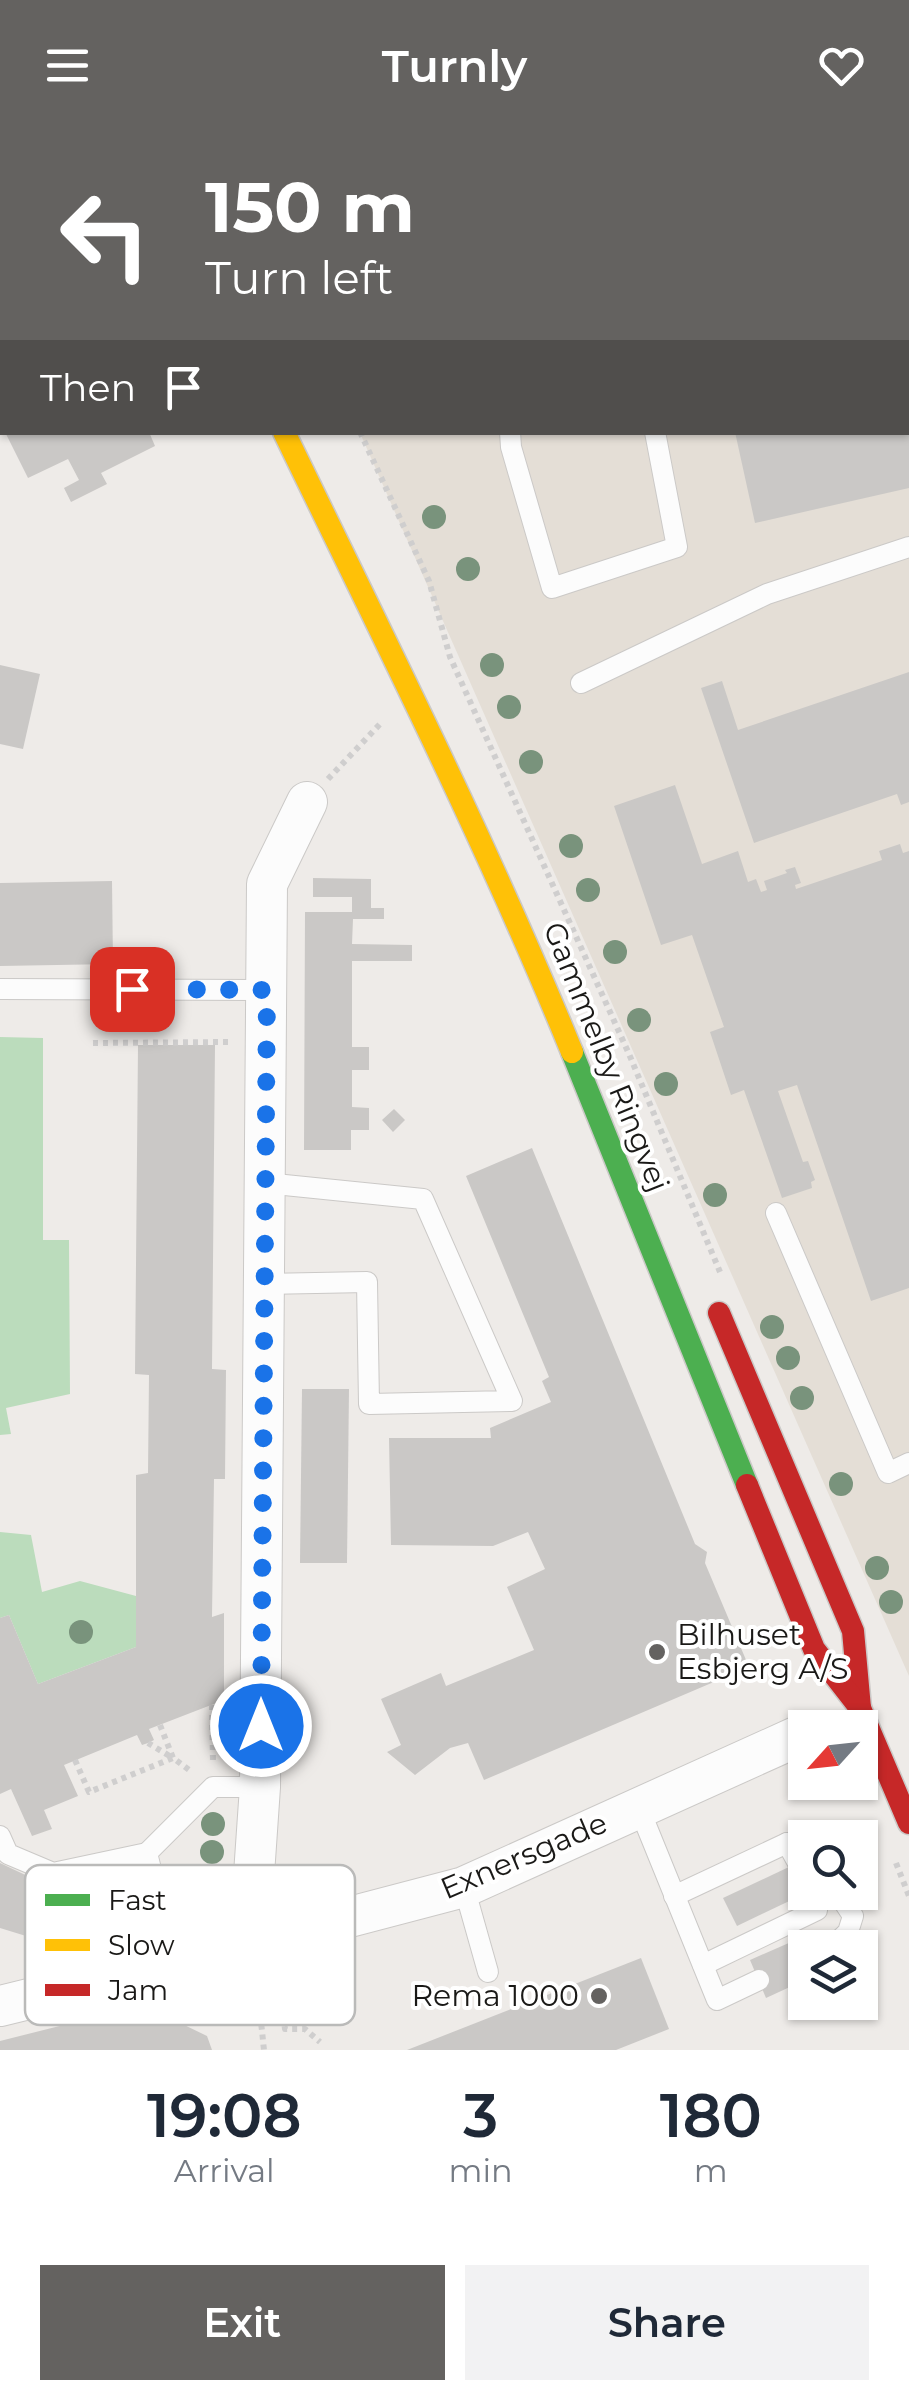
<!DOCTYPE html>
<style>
body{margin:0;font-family:Montserrat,sans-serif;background:#f2f2f3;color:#1f2937;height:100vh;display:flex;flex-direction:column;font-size:38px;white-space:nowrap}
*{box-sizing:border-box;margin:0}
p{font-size:32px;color:#747a83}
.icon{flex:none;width:55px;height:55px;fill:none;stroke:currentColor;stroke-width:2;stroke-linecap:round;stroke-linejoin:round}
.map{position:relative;height:1920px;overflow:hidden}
.panel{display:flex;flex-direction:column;background:#fff;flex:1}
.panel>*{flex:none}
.top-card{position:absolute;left:0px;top:0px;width:910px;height:305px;box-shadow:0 2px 8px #0004;background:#646260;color:#fff;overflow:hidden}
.needle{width:65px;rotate:243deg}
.buttons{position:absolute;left:788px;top:1580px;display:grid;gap:20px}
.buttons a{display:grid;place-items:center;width:90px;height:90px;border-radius:0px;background:#fff;box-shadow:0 2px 8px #0004;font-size:50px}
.pin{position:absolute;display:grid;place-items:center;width:85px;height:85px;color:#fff;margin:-42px;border-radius:20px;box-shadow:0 5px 15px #0006}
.me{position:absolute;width:110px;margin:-55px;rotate:0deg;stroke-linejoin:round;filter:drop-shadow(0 0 8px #0008)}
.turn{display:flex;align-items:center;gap:35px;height:210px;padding:0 40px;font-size:45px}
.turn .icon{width:130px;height:130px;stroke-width:2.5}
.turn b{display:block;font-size:70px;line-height:85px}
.then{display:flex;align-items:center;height:95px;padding:0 40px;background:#0003;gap:20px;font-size:38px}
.eta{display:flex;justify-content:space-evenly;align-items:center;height:170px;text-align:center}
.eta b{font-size:60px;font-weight:600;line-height:70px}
.action{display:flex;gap:20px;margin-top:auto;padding:20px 40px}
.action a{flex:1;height:115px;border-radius:0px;background:#646260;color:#fff;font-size:40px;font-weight:600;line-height:115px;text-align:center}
.action a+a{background:#f2f2f3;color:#1f2937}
header{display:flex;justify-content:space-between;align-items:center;height:130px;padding:0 40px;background:#646260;color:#fff;font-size:45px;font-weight:600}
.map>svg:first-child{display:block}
.built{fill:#e4ded6}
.green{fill:#bbdcbc}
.building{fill:#cac8c6}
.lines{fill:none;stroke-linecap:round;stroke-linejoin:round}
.lane-casing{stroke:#cbc9c7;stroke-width:22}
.street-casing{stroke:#cbc9c7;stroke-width:42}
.fast-casing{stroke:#cbc9c7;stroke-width:25}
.slow-casing{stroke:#cbc9c7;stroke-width:25}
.jam-casing{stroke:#cbc9c7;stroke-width:25}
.path{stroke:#cfcece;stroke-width:6;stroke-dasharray:5 5;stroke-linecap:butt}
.lane{stroke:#fcfcfc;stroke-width:20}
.street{stroke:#fcfcfc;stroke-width:40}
.fast{stroke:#4caf50;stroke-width:22}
.slow{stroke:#ffc107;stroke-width:22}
.jam{stroke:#c62828;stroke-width:22}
.tree{fill:#79937c}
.route{stroke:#1a73e8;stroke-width:18;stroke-dasharray:0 32.4}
.poi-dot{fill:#646260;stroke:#fff;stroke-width:4}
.labels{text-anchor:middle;stroke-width:8;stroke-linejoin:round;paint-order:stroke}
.street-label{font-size:30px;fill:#1a1917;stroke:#fff}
.poi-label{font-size:30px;fill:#1a1917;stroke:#fff;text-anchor:start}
.key{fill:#fff;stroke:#babab9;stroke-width:2.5}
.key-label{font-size:28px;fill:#1a1917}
</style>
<header><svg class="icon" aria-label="menu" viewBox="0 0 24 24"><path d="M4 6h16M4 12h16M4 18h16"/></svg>Turnly<svg class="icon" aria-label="heart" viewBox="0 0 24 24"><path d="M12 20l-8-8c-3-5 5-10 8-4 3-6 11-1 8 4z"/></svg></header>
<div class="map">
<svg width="909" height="1920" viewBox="0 0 909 1920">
<rect width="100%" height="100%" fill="#eeebe8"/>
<polygon class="built" points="227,0 909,0 909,1546 360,303 908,302 908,2 228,2"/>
<g class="green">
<polygon points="0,907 43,908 43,1110 69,1110 70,1264 6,1278 11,1304 0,1305"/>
<polygon points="0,1402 31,1405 42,1462 80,1451 136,1466 136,1517 38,1554 9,1485 0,1488"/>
</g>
<g class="building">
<polygon points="5,302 149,302 155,316 101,343 107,354 71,372 64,358 79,350 68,329 28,348"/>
<polygon points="735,302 909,302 909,358 755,393"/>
<polygon points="0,535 40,544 23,619 0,614"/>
<polygon points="909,542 909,672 901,675 897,664 754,713 701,558 722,551 738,600"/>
<polygon points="675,655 702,734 738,721 748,752 756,749 761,762 767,760 764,751 787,743 785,740 795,737 801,753 795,755 796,759 882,730 879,721 900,714 903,723 909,721 909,1158 871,1171 797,955 778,961 803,1032 808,1031 815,1050 811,1052 812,1058 782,1068 744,960 731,965 710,902 724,897 692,805 661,815 614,676"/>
<polygon points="313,748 371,749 371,778 384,778 384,789 353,789 352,814 412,815 412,831 352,831 352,917 369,917 369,940 352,940 352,977 369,978 369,1000 351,1000 351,1020 304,1020 305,782 352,782 352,767 313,767"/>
<polygon points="112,751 113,834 0,836 0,753"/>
<polygon points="138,915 215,915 212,1239 226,1240 225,1349 214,1349 212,1487 224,1483 224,1570 149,1599 154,1610 148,1613 142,1615 137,1605 64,1635 78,1666 44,1680 52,1699 32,1706 11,1659 0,1664 0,1488 9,1485 38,1554 136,1517 136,1345 148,1343 149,1245 135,1244"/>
<polygon points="394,979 405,990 393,1002 382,990"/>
<polygon points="532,1018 695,1414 707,1422 705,1433 749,1537 484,1650 468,1613 450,1618 415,1645 387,1622 401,1615 381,1569 441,1543 446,1556 534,1520 507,1457 545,1439 528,1402 493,1416 391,1415 389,1308 491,1308 490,1298 551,1272 542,1251 549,1247 466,1046"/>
<polygon points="302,1259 349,1259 347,1433 300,1433"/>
<polygon points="0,1733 36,1750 26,1806 0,1798"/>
<polygon points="791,1736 804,1764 737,1796 723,1768"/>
<polygon points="807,1805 813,1818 805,1818 805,1850 766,1868 750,1830"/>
<polygon points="641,1828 669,1899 616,1920 407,1920"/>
<polygon points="143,1875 207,1906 212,1920 0,1920 0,1911"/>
</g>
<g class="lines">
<defs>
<g id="lane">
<polyline points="15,0 17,2"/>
<polyline points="908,49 909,49"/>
<polyline points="908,113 909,113"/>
<polyline points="908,182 909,182"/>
<polyline points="510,302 511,317 552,458 677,417 655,302"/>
<polyline points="581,553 767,464 909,417"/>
<polyline points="0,859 267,860"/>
<polyline points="776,1083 888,1343 909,1333"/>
<polyline points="264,1154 367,1152 369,1274 512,1271 423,1069 265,1053"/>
<polyline points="639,1678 717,1870 759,1850"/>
<polyline points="0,1706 8,1724 53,1743 147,1723"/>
<polyline points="787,1713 805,1746"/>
<polyline points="464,1757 488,1842"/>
<polyline points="674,1766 787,1713 805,1721"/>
<polyline points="831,1818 848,1802 853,1786 837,1762"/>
<polyline points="174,1833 147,1723 213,1657 260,1657"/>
<polyline points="703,1835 817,1780 818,1770 814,1762"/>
</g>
<g id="street">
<polyline points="708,0 709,2"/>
<polyline points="257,1812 251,1788 260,1657 267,754 307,672"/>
<polyline points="0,1876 163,1836 464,1757 805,1603"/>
</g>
<polyline id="fast" points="572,922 747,1355"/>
<g id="slow">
<polyline points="136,0 138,2"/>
<path d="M284,302C383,507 486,711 572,922"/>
</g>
<g id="jam">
<polyline points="719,1183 853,1501 860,1578"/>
<polyline points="747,1355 814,1519 860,1578 909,1693"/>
</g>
</defs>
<use href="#lane" class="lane-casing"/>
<use href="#street" class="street-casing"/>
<use href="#fast" class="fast-casing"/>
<use href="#slow" class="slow-casing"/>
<use href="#jam" class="jam-casing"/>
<g class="path">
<polyline points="193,0 194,2"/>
<polyline points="360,302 429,451 450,527 629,924 720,1142"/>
<polyline points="328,649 381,593"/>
<polyline points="93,913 230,912"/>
<polyline points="212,1575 213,1634"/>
<polyline points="160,1595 173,1628 192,1642"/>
<polyline points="75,1630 89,1662 173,1628 148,1613"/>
<polyline points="896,1733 909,1766"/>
<path d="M245,1848C261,1868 261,1895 264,1920"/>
<polyline points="259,1873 264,1863 265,1842"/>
<polyline points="259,1874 281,1869 285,1899 305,1899 320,1912"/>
</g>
<use href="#lane" class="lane"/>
<use href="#street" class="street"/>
<use href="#fast" class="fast"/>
<use href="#slow" class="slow"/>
<use href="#jam" class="jam"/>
</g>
<g class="tree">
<circle cx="434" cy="387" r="12"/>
<circle cx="468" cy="439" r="12"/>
<circle cx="492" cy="535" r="12"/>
<circle cx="509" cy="577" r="12"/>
<circle cx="531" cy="632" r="12"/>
<circle cx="571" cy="716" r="12"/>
<circle cx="588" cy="760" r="12"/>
<circle cx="615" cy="822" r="12"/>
<circle cx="639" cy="890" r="12"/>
<circle cx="666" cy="954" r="12"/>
<circle cx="715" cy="1065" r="12"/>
<circle cx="772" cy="1197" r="12"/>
<circle cx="788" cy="1228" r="12"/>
<circle cx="802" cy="1268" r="12"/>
<circle cx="841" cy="1354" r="12"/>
<circle cx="877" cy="1438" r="12"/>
<circle cx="891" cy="1472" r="12"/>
<circle cx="81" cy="1502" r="12"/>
<circle cx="213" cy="1694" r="12"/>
<circle cx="212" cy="1722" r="12"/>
</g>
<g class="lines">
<polyline class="route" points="132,859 267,860 261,1596"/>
</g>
<g class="poi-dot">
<circle cx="657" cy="1522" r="10"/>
<circle cx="599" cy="1866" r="10"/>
</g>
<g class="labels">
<g class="street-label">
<text transform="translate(606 927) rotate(68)" y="10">Gammelby Ringvej</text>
<text transform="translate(524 1726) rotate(-23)" y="10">Exnersgade</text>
</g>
<g class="poi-label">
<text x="677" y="1515">Bilhuset<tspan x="677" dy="34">Esbjerg A/S</tspan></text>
<text x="579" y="1876" text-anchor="end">Rema 1000</text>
</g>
</g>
<rect x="25" y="1735" width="330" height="160" rx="15" class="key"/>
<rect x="45" y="1764" width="45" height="12" fill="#4caf50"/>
<rect x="45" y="1809" width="45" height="12" fill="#ffc107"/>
<rect x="45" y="1854" width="45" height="12" fill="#c62828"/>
<g class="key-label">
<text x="108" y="1780">Fast</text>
<text x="108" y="1825">Slow</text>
<text x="108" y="1870">Jam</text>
</g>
</svg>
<div class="buttons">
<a><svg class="needle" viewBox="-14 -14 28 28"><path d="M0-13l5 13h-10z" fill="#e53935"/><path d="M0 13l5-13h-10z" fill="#747a83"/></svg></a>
<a><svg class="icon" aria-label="search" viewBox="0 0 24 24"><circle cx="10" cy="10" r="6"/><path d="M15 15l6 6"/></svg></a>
<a><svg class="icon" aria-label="layers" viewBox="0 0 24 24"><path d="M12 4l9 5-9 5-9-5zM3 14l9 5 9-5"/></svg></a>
</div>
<div class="pin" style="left:132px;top:859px;background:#d93025"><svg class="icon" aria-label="arrive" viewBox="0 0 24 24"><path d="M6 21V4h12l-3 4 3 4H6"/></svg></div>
<svg class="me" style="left:261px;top:1596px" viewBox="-20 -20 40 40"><circle r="17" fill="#1a73e8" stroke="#fff" stroke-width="3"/><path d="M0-11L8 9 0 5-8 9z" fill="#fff"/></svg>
<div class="top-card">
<div class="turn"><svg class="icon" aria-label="left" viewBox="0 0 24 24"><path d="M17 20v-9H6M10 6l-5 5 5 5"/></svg><div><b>150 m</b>Turn left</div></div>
<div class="then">Then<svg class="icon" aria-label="arrive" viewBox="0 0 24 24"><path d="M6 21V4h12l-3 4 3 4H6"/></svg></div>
</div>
</div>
<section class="panel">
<div class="eta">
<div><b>19:08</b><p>Arrival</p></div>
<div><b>3</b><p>min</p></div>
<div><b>180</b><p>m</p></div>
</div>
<div class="action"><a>Exit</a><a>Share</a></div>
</section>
